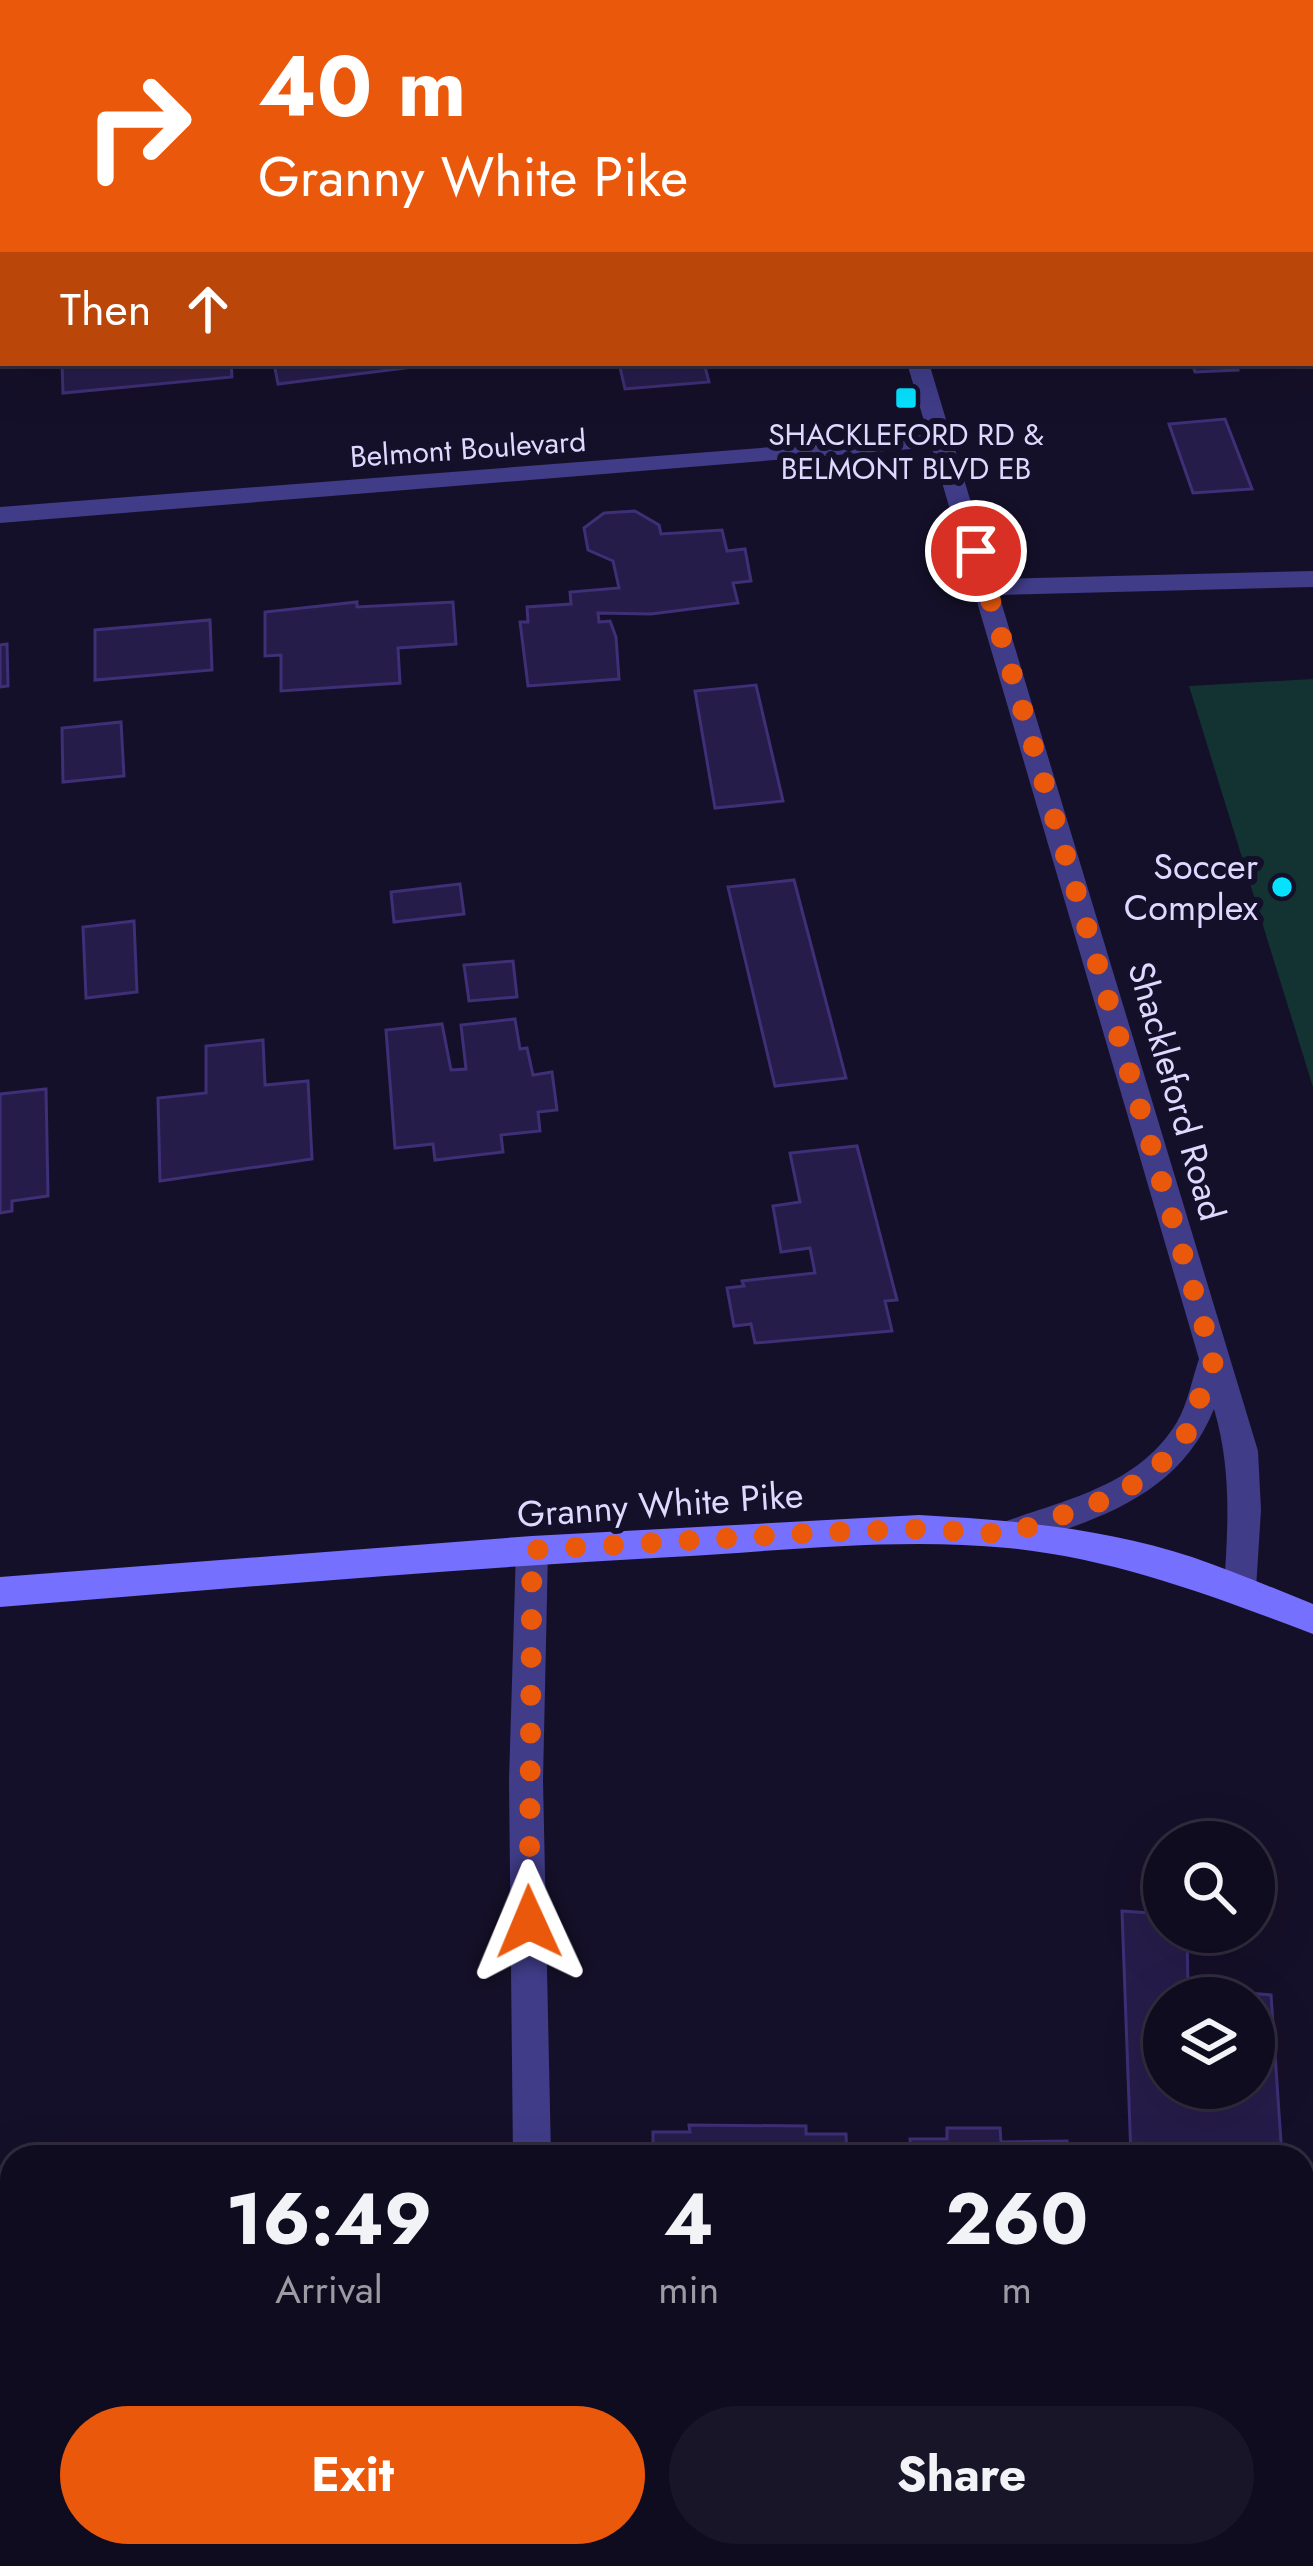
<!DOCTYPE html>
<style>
body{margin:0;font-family:Jost,sans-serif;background:#191528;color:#f1f3f6;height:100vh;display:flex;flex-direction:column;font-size:45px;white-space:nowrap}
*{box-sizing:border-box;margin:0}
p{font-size:39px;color:#9c9ba4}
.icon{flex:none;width:66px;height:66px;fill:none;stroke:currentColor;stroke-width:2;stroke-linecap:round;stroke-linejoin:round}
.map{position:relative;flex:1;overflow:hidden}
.drawer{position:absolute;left:0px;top:2145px;width:1314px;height:423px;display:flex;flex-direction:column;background:#100c1f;border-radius:36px 36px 0 0;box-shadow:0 12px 48px #0002,0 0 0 3px #302c3d}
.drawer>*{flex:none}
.hud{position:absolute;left:0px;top:0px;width:1314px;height:366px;box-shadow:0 12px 48px #0002,0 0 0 3px #302c3d;background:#ea580c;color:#fff;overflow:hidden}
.buttons{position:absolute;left:1143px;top:1821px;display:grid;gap:24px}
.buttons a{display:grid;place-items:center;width:132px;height:132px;border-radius:50%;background:#100c1f;box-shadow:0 12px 48px #0002,0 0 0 3px #302c3d;font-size:60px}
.pin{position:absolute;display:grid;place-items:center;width:102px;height:102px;color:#fff;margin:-51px;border:6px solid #fff;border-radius:50%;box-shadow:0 3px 12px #0007}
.me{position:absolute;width:132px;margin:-66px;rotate:359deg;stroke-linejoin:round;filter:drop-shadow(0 0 9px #0008)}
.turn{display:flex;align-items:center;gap:42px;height:252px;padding:0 60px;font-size:54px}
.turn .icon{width:156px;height:156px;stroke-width:2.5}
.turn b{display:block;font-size:84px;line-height:102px}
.then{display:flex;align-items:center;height:114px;padding:0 60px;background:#0003;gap:24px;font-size:45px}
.eta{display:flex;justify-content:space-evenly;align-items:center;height:204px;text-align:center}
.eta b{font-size:72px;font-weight:700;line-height:84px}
.button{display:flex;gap:24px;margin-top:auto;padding:24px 60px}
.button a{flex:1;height:138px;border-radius:72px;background:#ea580c;color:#fff;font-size:48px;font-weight:700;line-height:138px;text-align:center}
.button a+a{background:#191528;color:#f1f3f6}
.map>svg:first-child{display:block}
.green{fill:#133332}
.building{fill:#261c4a;stroke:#3e2f76;stroke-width:3;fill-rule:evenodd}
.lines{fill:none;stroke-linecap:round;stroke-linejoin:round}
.service{fill:#403c88;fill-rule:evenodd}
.minor{fill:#403c88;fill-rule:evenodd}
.tertiary{fill:#403c88;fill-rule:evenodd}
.secondary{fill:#7670fe;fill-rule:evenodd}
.route{stroke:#ea580c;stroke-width:21;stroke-dasharray:0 37.8}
.poi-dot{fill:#06e1fe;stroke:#151029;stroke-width:4.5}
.labels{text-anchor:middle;stroke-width:12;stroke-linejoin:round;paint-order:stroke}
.far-poi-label{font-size:30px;fill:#ded9ff;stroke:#151029}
.far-street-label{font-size:30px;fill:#ded9ff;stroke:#151029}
.poi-label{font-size:36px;fill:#ded9ff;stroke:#151029;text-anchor:end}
.street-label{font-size:36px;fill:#ded9ff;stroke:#151029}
</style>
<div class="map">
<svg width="1313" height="2566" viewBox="0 0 1313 2566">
<rect width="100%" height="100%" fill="#151029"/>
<polygon class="green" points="1313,679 1313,1087 1189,686"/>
<g class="building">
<polygon points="62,363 231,363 232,377 63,393"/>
<polygon points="274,363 403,363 405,368 278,384"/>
<polygon points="579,363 704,363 709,382 625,389 619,363 580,367"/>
<polygon points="1192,363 1236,363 1238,370 1195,372"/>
<polygon points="1225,419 1252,489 1193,493 1169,424"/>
<polygon points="635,511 659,525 661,534 722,530 727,551 745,549 751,581 733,583 738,603 651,614 598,613 599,622 610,621 616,637 619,679 528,686 520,622 528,622 527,607 571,604 570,592 619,588 613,561 588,550 584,528 604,513"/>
<polygon points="357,602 357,607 453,602 456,644 398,648 400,683 281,691 281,655 265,656 265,612"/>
<polygon points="210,620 212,670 95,680 95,630"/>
<polygon points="7,644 8,686 0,687 0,645"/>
<polygon points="756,685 783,801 715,808 695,691"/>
<polygon points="121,722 124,776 63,782 62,728"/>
<polygon points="794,880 846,1078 775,1086 728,887"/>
<polygon points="460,884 464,914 394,922 391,892"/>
<polygon points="134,921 137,992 86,998 83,927"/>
<polygon points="513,961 517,997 469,1001 464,965"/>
<polygon points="515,1019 520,1049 527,1048 533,1075 552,1072 557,1110 538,1112 540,1131 501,1135 503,1152 435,1160 433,1144 395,1148 386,1030 442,1024 451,1070 466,1069 461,1025"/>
<polygon points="263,1040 265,1085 308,1081 312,1159 160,1181 158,1098 206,1093 206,1046"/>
<polygon points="46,1089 48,1196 12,1201 12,1211 0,1213 0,1094"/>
<polygon points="857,1146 897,1300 885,1301 892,1331 755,1343 751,1324 734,1326 727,1288 744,1286 742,1281 815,1273 810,1248 781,1252 773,1206 800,1202 790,1153"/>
<path d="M1122,1911L1164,1914V1932H1187L1188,1988L1271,1995L1282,2157H1131ZM1164,1998H1254V2088H1164Z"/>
<polygon points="689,2125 806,2126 806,2134 846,2134 847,2157 653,2157 653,2132 690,2132"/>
<polygon points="947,2128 1000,2128 1001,2142 1067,2141 1069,2157 911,2157 910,2139 947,2139"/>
<polygon points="1313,2241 1313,2341 1302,2338"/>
<polygon points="12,2267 12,2356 0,2357 0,2269"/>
<polygon points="125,2556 179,2556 178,2566 123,2566"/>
<polygon points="1156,2556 1257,2557 1258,2566 1156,2566"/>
</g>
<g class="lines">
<rect class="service" x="418" y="0" width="18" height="3"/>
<g class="minor">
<polygon points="940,434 951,441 948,446 0,523 0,507"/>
<polygon points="532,1536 543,1540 548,1550 543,1780 551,2157 513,2157 509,1780 516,1550 521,1540"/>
<polygon points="518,2556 558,2556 559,2566 517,2566"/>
</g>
<g class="tertiary">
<polygon points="802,0 820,0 821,3 803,3"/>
<path d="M907,363H929L994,579L1313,571V587L999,595L1258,1451L1261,1510L1256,1589L1252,1599L1240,1604L1228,1599L1224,1589C1228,1527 1232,1470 1214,1409C1178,1498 1093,1521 1009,1548L998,1544L993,1534L998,1524C1063,1500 1138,1487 1177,1422C1188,1403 1192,1379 1199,1359Z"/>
</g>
<path class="secondary" d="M919,1515C1011,1520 1104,1528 1192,1557C1233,1571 1273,1588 1313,1604V1634C1212,1596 1116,1559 1008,1548C896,1537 783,1551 672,1557C447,1569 224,1589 0,1607V1577L532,1536Z"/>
</g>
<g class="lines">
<polyline class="route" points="529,1922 532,1550 829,1532 919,1529 1009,1534 1113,1497 1153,1472 1185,1437 1214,1360 976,551"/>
</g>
<g class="poi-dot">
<rect x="894" y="386" width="24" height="24" rx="6"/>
<circle cx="1282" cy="887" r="12"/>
</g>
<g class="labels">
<g class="far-poi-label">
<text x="906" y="445">SHACKLEFORD RD &amp;<tspan x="906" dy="34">BELMONT BLVD EB</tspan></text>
</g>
<g class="far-street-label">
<text transform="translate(468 449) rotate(-4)" y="10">Belmont Boulevard</text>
</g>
<g class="poi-label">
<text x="1258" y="879">Soccer<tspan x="1258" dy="41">Complex</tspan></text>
</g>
<g class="street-label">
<text transform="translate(1177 1091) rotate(74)" y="13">Shackleford Road</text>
<text transform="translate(660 1504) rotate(-4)" y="13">Granny White Pike</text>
</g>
</g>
</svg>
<div class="buttons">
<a><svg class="icon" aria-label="search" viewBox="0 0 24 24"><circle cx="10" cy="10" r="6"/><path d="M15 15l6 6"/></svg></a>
<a><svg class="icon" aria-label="layers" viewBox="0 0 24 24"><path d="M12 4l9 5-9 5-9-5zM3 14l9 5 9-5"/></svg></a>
</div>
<div class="pin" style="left:976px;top:551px;background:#d93025"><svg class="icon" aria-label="arrive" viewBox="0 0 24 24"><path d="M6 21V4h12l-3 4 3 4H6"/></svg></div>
<svg class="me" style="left:529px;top:1922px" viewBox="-20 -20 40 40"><path d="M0-17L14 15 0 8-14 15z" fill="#ea580c" stroke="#fff" stroke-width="4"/></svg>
<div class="hud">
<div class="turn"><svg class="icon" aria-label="right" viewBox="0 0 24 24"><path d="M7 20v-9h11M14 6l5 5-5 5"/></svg><div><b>40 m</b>Granny White Pike</div></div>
<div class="then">Then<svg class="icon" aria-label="ahead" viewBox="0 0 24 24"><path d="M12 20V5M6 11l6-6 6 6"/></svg></div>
</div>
<section class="drawer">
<div class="eta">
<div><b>16:49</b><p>Arrival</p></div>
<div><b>4</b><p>min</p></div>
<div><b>260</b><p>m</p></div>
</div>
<div class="button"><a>Exit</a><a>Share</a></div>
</section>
</div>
